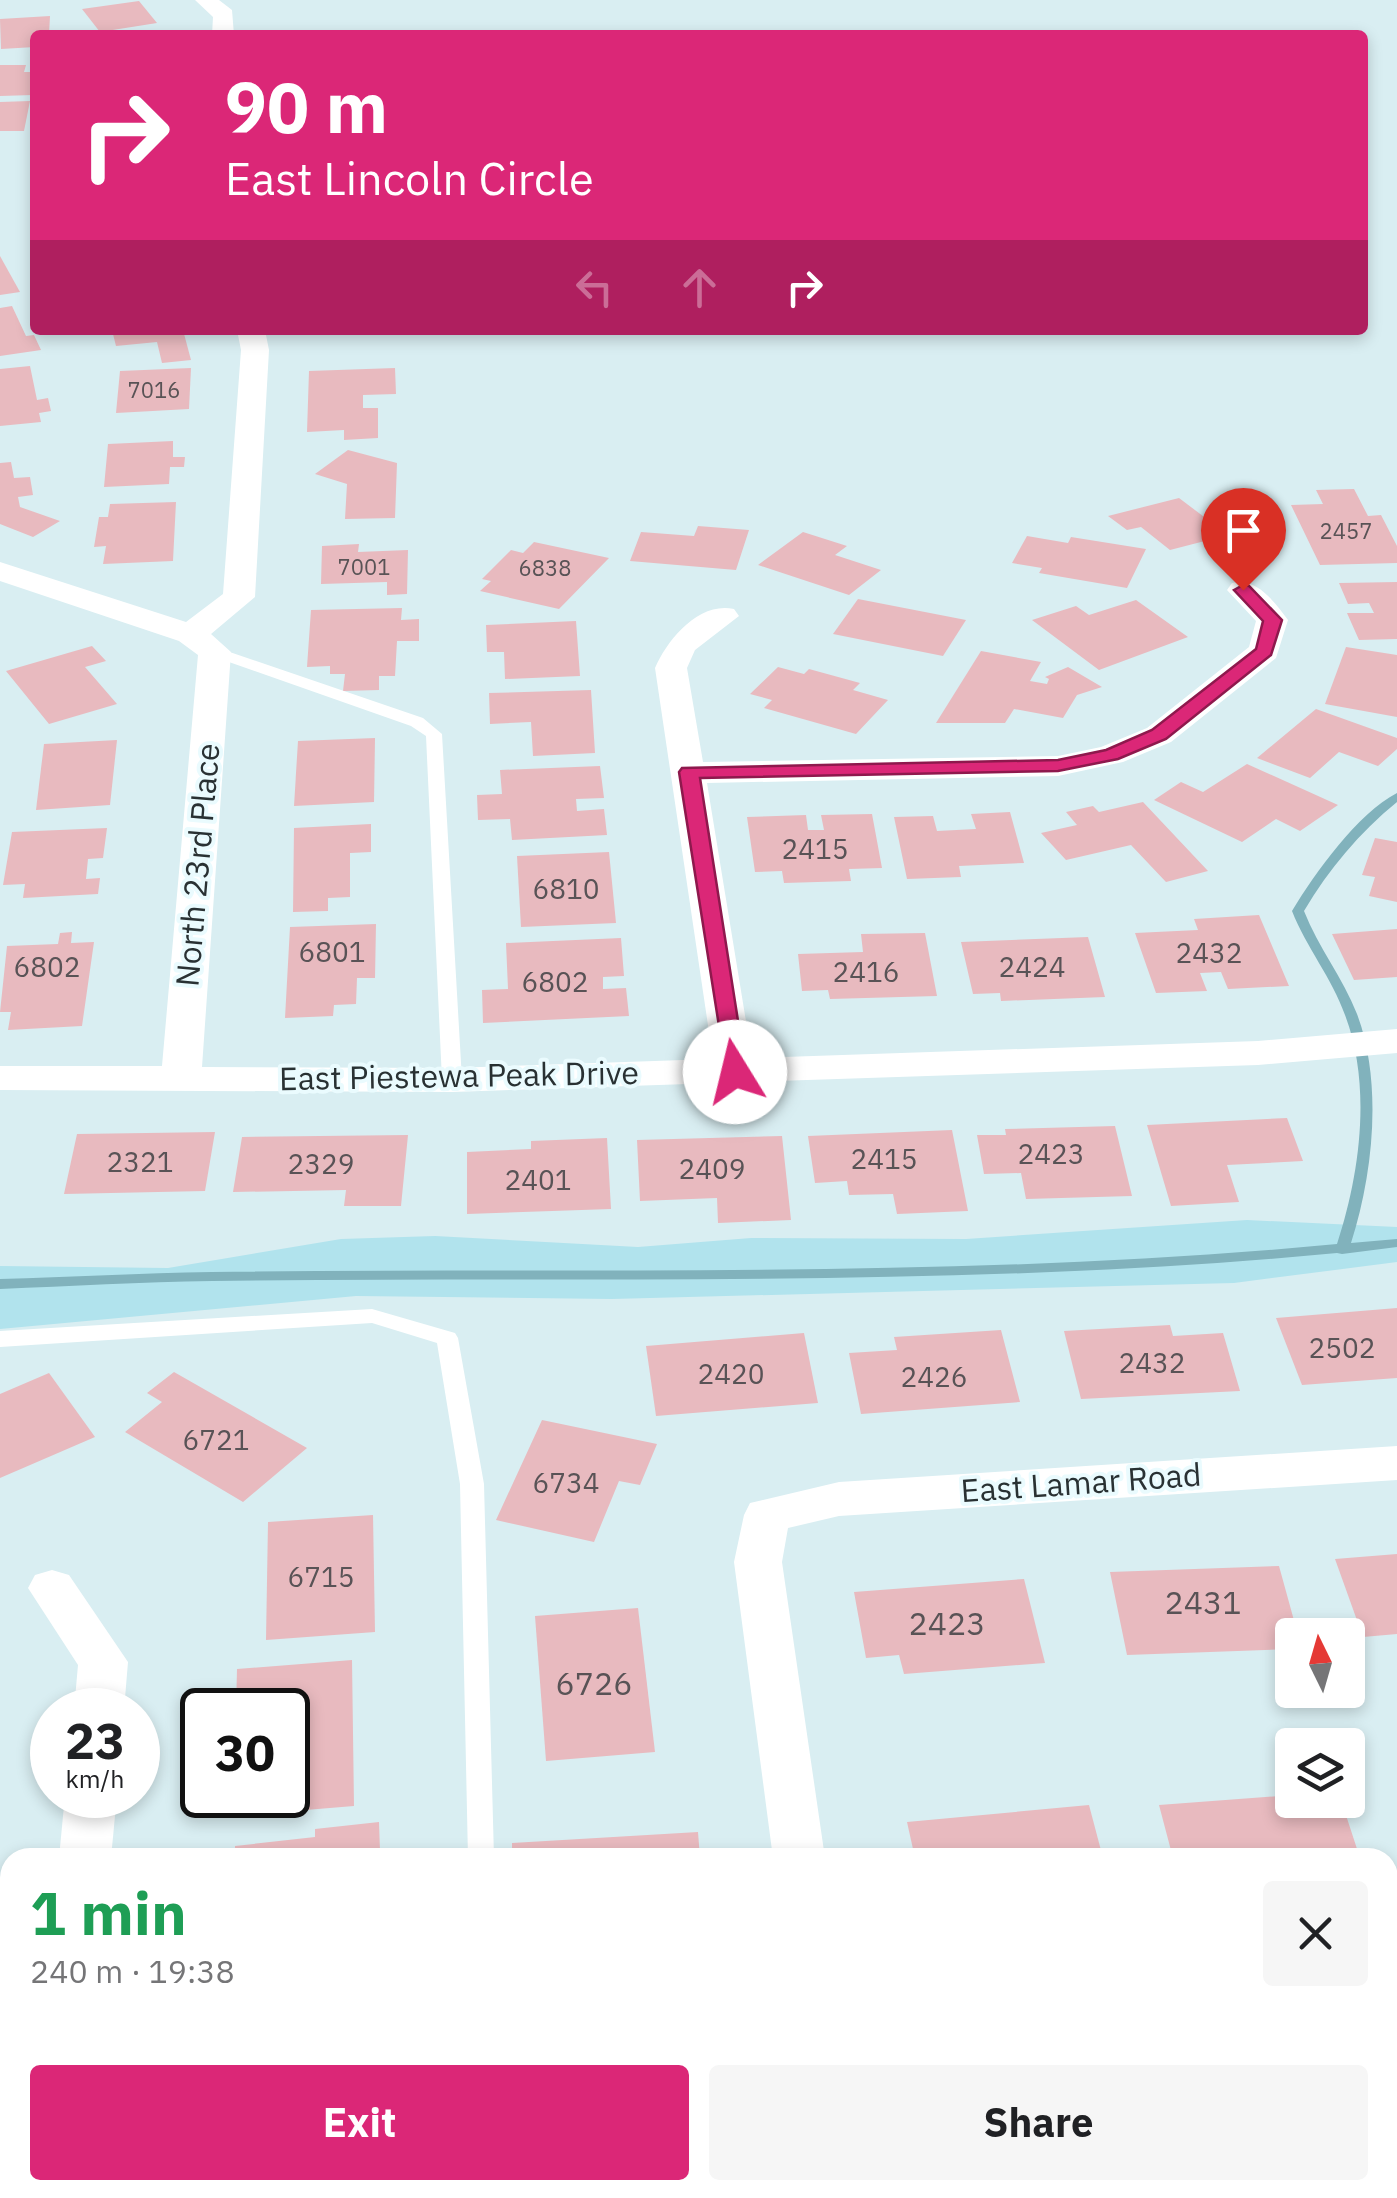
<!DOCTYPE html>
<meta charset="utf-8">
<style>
body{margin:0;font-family:"IBM Plex Sans",sans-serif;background:#f6f6f6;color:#202124;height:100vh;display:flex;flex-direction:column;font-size:38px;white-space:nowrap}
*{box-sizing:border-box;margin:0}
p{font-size:32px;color:#757577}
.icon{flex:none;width:55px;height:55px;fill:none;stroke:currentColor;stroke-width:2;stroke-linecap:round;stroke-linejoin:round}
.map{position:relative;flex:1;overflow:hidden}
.side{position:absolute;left:0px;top:1848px;width:1398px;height:352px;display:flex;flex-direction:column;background:#fff;border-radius:30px 30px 0 0;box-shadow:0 5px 15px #0003}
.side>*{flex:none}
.top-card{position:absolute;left:30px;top:30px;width:1338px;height:305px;border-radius:10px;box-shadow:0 5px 15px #0003;background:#db2777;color:#fff;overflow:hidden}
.needle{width:65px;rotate:355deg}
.tools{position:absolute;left:1275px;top:1618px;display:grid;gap:20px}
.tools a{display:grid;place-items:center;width:90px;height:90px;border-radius:10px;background:#fff;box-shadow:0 5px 15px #0003;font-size:50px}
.speed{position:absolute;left:30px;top:1688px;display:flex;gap:20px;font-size:50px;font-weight:700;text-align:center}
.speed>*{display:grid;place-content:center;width:130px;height:130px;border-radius:50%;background:#fff;box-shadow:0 5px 15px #0003;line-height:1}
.speed small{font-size:25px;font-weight:400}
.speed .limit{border:5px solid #111;border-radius:15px;background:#fff;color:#111}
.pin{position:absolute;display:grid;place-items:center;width:85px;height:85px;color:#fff;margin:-102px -42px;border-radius:50% 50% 50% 0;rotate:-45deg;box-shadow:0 0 10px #0007}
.pin .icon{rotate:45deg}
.me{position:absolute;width:110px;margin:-55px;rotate:351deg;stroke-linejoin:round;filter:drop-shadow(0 0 8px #0008)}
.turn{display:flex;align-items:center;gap:35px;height:210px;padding:0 30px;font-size:45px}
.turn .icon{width:130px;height:130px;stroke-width:2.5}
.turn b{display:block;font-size:70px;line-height:85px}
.lanes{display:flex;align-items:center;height:95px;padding:0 30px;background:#0003;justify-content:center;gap:50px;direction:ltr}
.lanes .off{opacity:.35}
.round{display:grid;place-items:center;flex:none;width:105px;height:105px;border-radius:10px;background:#f6f6f6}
.headline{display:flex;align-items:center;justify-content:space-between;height:170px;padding:0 30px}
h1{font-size:60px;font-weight:700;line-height:75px;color:#1e9e55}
.action{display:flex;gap:20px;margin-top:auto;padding:20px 30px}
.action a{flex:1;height:115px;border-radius:10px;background:#db2777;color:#fff;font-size:40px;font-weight:700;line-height:115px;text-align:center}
.action a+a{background:#f6f6f6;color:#202124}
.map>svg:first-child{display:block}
.green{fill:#b1e3ed}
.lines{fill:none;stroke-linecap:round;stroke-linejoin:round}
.stream{fill:#81b2bc;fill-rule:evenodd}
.building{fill:#e8babf}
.service{fill:#fff;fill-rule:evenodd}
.minor{fill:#fff;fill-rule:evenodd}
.route{fill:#db2777;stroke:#8e194d;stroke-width:2.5}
.labels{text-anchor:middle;stroke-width:8;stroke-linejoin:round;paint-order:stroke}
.far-number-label{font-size:22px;fill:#595356}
.number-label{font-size:28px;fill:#595356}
.street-label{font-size:32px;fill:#293133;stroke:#eafbfe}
.near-number-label{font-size:32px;fill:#595356}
</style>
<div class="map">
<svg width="1397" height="2198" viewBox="0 0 1397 2198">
<rect width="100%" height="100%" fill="#d9eef2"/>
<polygon class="green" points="1247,1220 1397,1227 1397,1262 1234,1283 612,1299 356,1296 0,1329 0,1266 168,1268 341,1239 435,1236 638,1247 751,1238 966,1239"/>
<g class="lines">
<path class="stream" d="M1397,793V802C1359,833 1329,869 1304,911C1318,947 1343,978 1357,1014C1383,1083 1373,1175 1351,1243L1397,1239V1247L1342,1254L1337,1253C963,1289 587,1276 212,1281C141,1282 71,1286 0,1289V1279C70,1277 141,1273 212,1272C587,1267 963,1280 1337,1244C1360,1174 1372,1086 1345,1015C1332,978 1306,947 1292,911C1315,873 1358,813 1397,793Z"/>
</g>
<g class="building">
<polygon points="139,1 157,23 100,32 82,9"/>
<polygon points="50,16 49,35 35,35 35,47 1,49 0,19"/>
<polygon points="0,65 26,65 24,72 35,72 33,95 0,96"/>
<polygon points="30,101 24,131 0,131 0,102"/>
<polygon points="0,256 20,292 0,295"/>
<polygon points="12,306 26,336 34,335 41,350 0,356 0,308"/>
<polygon points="112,330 183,330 191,360 162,363 157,342 116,346"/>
<polygon points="30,366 37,400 48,398 51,411 39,413 41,422 0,426 0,369"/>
<polygon points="191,368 189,409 116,413 120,371"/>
<polygon points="395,368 396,394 363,395 363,408 378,408 378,438 344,440 344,430 307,432 309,371"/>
<polygon points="173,441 173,457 185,457 184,467 170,467 169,484 104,487 108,444"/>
<polygon points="348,450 397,463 395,518 345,519 347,484 315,474"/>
<polygon points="11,462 14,478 30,477 33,495 18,497 20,507 60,521 33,537 0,524 0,463"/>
<polygon points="1354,489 1368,516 1381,515 1397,546 1397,563 1320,565 1291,505 1323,504 1316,490"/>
<polygon points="1179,498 1228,535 1170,550 1141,527 1127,530 1108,516"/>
<polygon points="176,502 173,561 103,564 106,546 94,547 99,517 108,517 110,504"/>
<polygon points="698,526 749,530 736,570 630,561 641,532 694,536"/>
<polygon points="803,532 847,546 835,555 881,570 849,595 758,565"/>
<polygon points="1027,536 1068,543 1071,537 1146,549 1127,588 1039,573 1042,568 1012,563"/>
<polygon points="534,542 609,558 559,609 480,591 491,581 482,579 511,550 523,553"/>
<polygon points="359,544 358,552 408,550 407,594 387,595 387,582 321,584 322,546"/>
<polygon points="1397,582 1397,639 1359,640 1347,613 1374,613 1369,603 1348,604 1339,583"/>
<polygon points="858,599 966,620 943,656 833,634"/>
<polygon points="1136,600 1188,637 1099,670 1032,620 1076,606 1089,615"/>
<polygon points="402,608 401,620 419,619 419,641 397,641 395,676 379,676 379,690 343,691 345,674 330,674 330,666 307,667 311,610"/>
<polygon points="576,621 580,676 505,679 504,652 487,652 486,625"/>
<polygon points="92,646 106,661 85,667 117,704 49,724 6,671"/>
<polygon points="1346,647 1397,655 1397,717 1325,704"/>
<polygon points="981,651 1041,662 1030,681 1047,684 1049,679 1045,677 1068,667 1102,687 1077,695 1063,718 1014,709 1005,723 936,723"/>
<polygon points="778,667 804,674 809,669 860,683 853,690 888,700 856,734 764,708 772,700 750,694"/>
<polygon points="591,690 595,753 533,756 531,722 490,724 489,693"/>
<polygon points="1316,709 1397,738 1397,749 1378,766 1339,752 1310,778 1257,758"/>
<polygon points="375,738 374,802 294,806 298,741"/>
<polygon points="117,740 110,805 36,810 44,744"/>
<polygon points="1247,764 1338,805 1300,831 1276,819 1242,842 1154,800 1181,782 1203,792"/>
<polygon points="600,766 604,798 576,799 577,811 604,809 607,835 512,840 510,819 478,820 477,795 502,794 500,770"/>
<polygon points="1143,802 1208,871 1166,882 1131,845 1066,860 1041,833 1077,825 1066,812 1093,806 1099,812"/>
<polygon points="1010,812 1024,863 959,866 961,877 907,879 894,817 933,816 937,831 976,829 971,814"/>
<polygon points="872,814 882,868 849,869 851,881 784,883 782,871 755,872 747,817 806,815 808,830 824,830 821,815"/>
<polygon points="371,824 371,852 350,853 350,897 328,898 328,911 293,912 294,828"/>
<polygon points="107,828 103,858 88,859 86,879 100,878 98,894 23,898 25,884 3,885 12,832"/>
<polygon points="1375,838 1397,842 1397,902 1369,896 1375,877 1362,875"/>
<polygon points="609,852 616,923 521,927 517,856"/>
<polygon points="1259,915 1289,986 1228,989 1221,972 1200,973 1207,991 1156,993 1135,933 1198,930 1194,919"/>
<polygon points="376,924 375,978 357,978 356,1004 334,1005 333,1016 285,1018 290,927"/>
<polygon points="1397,929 1397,977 1354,980 1332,934"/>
<polygon points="72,932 71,943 94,942 82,1026 8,1030 11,1012 0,1012 7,946 58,944 60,933"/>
<polygon points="925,933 937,996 830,999 828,990 802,991 798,954 863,952 861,934"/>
<polygon points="1088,937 1105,997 1001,1001 1000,993 973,994 961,942"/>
<polygon points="621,938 624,976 603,977 603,989 626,988 629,1016 483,1023 482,990 508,989 506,943"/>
<polygon points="1287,1118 1303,1161 1227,1165 1239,1202 1171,1206 1147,1125"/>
<polygon points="1115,1126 1132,1196 1026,1199 1021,1173 984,1174 977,1135 1006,1135 1005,1129"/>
<polygon points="952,1130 968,1211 897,1214 893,1194 849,1195 847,1181 815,1183 808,1136"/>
<polygon points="215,1132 205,1191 64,1194 77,1134"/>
<polygon points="408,1135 401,1206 344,1206 346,1190 233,1192 242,1137"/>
<polygon points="782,1136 791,1220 718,1223 717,1198 640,1201 637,1140"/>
<polygon points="607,1138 611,1209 467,1214 467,1152 531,1149 531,1141"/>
<polygon points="1397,1308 1397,1378 1302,1385 1276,1318"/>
<polygon points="1170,1325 1173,1336 1223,1333 1240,1391 1081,1399 1064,1331"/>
<polygon points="1001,1330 1020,1402 861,1414 849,1353 897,1350 894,1337"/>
<polygon points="804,1333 818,1403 656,1416 646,1346"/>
<polygon points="174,1372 307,1448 243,1502 125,1432 162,1402 147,1393"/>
<polygon points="49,1373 95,1437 0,1478 0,1394"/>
<polygon points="542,1420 657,1444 640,1485 619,1481 594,1542 496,1520"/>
<polygon points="373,1515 375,1632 266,1640 268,1522"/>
<polygon points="1397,1554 1397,1634 1363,1637 1335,1559"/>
<polygon points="1279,1566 1298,1635 1292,1635 1292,1649 1127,1655 1110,1572"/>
<polygon points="1024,1579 1045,1663 904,1674 899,1655 866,1658 854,1592"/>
<polygon points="638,1608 655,1752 546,1761 535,1616"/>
<polygon points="352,1660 354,1806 234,1816 234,1795 288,1795 288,1710 236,1710 237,1669"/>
<polygon points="1292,1795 1292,1800 1341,1800 1360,1858 1173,1858 1159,1805"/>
<polygon points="1089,1805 1103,1858 915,1858 907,1822"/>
<polygon points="379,1822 380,1851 363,1853 363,1858 235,1858 235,1846 315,1837 315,1829"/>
<polygon points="698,1832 700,1858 512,1858 512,1843"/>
<polygon points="1395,2146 1397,2198 1203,2198 1201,2190 1388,2190 1388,2147"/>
<polygon points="730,2190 933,2190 935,2198 731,2198"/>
<polygon points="964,2190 1171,2190 1173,2198 965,2198"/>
</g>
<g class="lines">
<g class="service">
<polygon points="215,647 423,718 442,734 462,1080 459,1084 445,1084 442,1080 426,736 411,726 209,655 207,652"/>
<polygon points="372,1309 455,1333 458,1338 484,1484 494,1858 468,1858 460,1484 437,1343 372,1323 0,1347 0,1331"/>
</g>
<g class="minor">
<polygon points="195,0 219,0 232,10 234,35 212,35 213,17"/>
<path d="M237,330H265L269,350L255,597L211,634L231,652L202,1067L452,1068L713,1059L655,668C667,640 699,601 734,609L739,616L695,650L687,668L703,762L1058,756L1101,747L1147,728L1249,647L1256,621L1227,590L1232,583C1256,577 1274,601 1288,620L1276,658L1171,742L1123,762L1058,776L707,783L752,1058L1258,1041L1397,1029V1053L1258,1065L452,1092L0,1090V1066H162L198,655L179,641L0,581V562L186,622L223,594L241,350Z"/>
<polygon points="1397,1446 1397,1480 839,1516 788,1528 782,1562 825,1858 773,1858 734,1562 744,1515 750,1503 839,1482"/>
<polygon points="52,1570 69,1575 128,1662 124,1710 74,1710 78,1665 28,1588 35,1575"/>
<polygon points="65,1795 117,1795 111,1858 59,1858"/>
<rect x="1388" y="1980" width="9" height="48"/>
<polygon points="10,2087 10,2137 0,2138 0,2088"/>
</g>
</g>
<polygon class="route" points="1243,585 1249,586 1282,620 1271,655 1166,739 1118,759 1058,771 700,778 746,1072 743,1077 727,1077 679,772 682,768 1058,760 1106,750 1152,730 1256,649 1263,621 1234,590"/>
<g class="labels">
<g class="far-number-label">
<text x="154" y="398">7016</text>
<text x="1346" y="539">2457</text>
<text x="364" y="575">7001</text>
<text x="545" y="576">6838</text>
</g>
<g class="number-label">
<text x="815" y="859">2415</text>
<text x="566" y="899">6810</text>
<text x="332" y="962">6801</text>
<text x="1209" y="963">2432</text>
<text x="47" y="977">6802</text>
<text x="1032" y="977">2424</text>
<text x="866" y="982">2416</text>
<text x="555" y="992">6802</text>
<text x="1051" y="1164">2423</text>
<text x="884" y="1169">2415</text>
<text x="140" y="1172">2321</text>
<text x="321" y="1174">2329</text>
<text x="712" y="1179">2409</text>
<text x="538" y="1190">2401</text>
<text x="1342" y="1358">2502</text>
<text x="1152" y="1373">2432</text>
<text x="731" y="1384">2420</text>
<text x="934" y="1387">2426</text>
<text x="216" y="1450">6721</text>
<text x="566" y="1493">6734</text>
<text x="321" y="1587">6715</text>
</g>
<g class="street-label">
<text transform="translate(198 865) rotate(-85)" y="11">North 23rd Place</text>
<text transform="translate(459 1076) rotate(-1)" y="11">East Piestewa Peak Drive</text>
<text transform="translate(1081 1483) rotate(-4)" y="11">East Lamar Road</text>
</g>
<g class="near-number-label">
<text x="1203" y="1614">2431</text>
<text x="947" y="1635">2423</text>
<text x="594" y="1695">6726</text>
</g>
</g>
</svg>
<div class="tools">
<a><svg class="needle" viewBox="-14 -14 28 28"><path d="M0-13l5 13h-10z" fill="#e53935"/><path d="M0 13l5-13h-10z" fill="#757577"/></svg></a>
<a><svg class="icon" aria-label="layers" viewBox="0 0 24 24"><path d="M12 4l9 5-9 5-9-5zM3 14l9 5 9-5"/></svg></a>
</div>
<div class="speed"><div>23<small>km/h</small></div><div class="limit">30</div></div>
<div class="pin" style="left:1243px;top:590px;background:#d93025"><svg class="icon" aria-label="arrive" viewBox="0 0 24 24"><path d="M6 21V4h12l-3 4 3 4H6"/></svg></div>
<svg class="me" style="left:735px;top:1072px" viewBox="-20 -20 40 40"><circle r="19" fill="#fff"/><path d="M0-13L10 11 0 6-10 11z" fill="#db2777"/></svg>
<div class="top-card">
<div class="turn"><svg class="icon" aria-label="right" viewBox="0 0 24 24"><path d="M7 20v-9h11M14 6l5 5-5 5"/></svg><div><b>90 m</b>East Lincoln Circle</div></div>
<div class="lanes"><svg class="icon off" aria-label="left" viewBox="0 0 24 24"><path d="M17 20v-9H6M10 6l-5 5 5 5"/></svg><svg class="icon off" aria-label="ahead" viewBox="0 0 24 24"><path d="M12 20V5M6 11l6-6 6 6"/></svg><svg class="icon" aria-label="right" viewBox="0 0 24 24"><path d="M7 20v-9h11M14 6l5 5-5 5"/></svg></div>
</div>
<section class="side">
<div class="headline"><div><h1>1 min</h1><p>240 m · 19:38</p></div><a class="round"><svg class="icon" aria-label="close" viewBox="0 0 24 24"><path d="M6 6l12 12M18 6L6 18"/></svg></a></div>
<div class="action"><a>Exit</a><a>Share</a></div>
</section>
</div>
